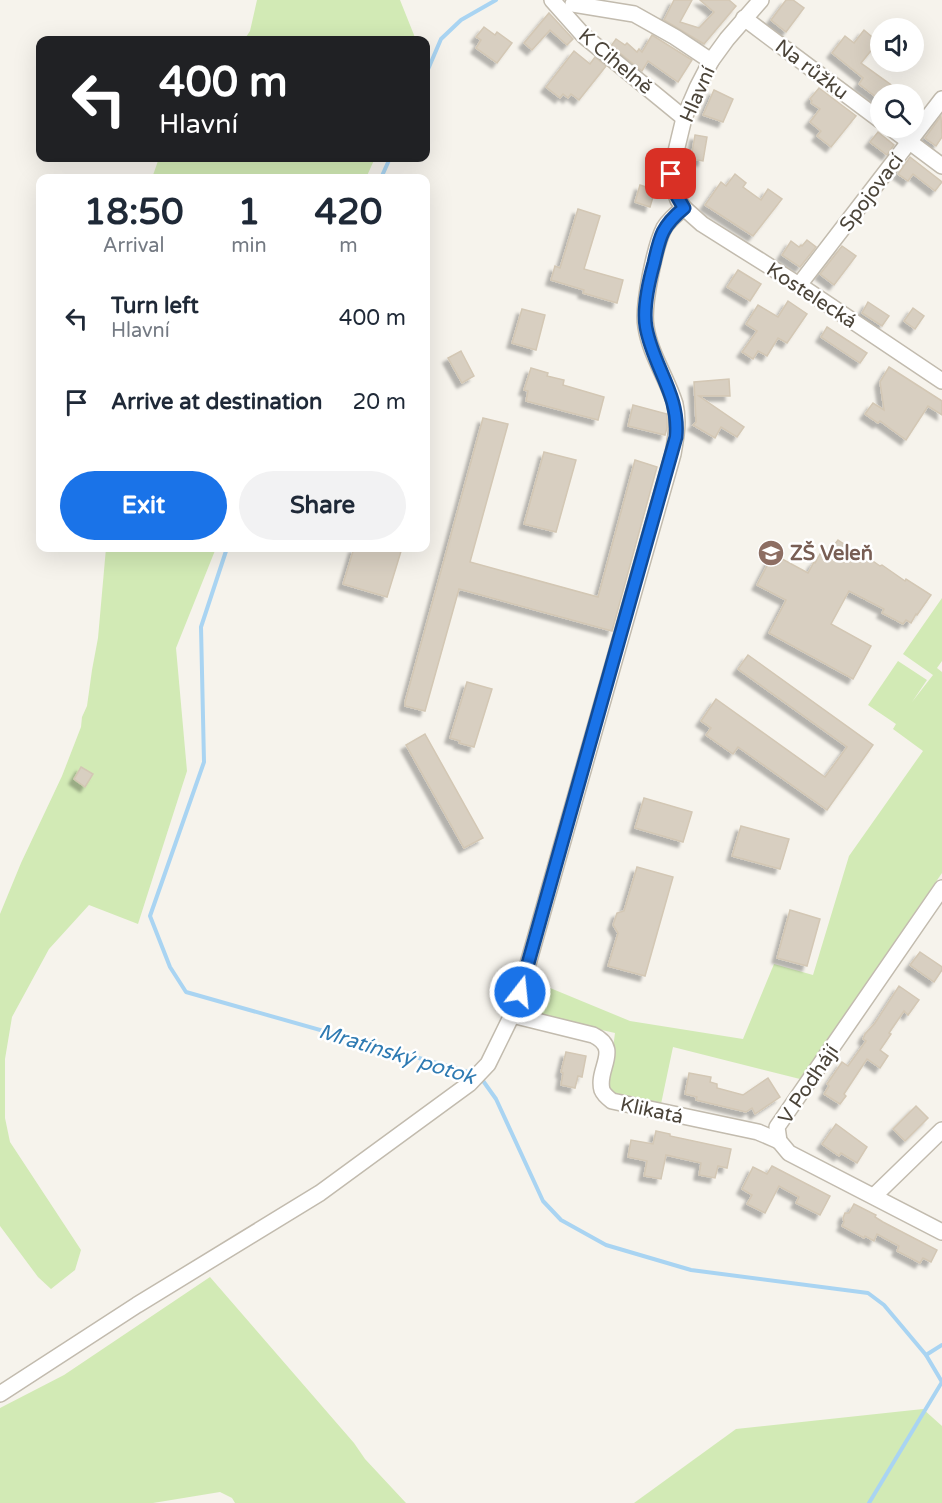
<!DOCTYPE html>
<meta charset="utf-8">
<style>
body{margin:0;font-family:"Varela Round",sans-serif;background:#f2f2f3;color:#1f2937;height:100vh;display:flex;flex-direction:column;font-size:22px;white-space:nowrap}
*{box-sizing:border-box;margin:0}
p{font-size:20px;color:#747a83}
.icon{flex:none;width:33px;height:33px;fill:none;stroke:currentColor;stroke-width:2;stroke-linecap:round;stroke-linejoin:round}
.map{position:relative;flex:1;overflow:hidden}
.panel{position:absolute;left:36px;top:174px;width:394px;height:378px;display:flex;flex-direction:column;background:#fff;border-radius:12px;box-shadow:0 6px 24px #0002}
.panel>*{flex:none}
.top-card{position:absolute;left:36px;top:36px;width:394px;height:126px;border-radius:12px;box-shadow:0 6px 24px #0002;background:#202124;color:#fff;overflow:hidden}
.fabs{position:absolute;left:870px;top:18px;display:grid;gap:12px}
.fabs a{display:grid;place-items:center;width:54px;height:54px;border-radius:50%;background:#fff;box-shadow:0 6px 24px #0002;font-size:30px}
.pin{position:absolute;display:grid;place-items:center;width:51px;height:51px;color:#fff;margin:-26px;border-radius:12px;box-shadow:0 3px 9px #0006}
.me{position:absolute;width:66px;margin:-33px;rotate:16deg;stroke-linejoin:round;filter:drop-shadow(0 0 4px #0008)}
.turn{display:flex;align-items:center;gap:21px;height:126px;padding:0 24px;font-size:27px}
.turn .icon{width:78px;height:78px;stroke-width:2.5}
.turn b{display:block;font-size:42px;line-height:51px}
.eta{display:flex;justify-content:space-evenly;align-items:center;height:102px;text-align:center}
.eta b{font-size:36px;font-weight:700;line-height:42px}
.button{display:flex;gap:12px;margin-top:auto;padding:12px 24px}
.button a{flex:1;height:69px;border-radius:36px;background:#1a73e8;color:#fff;font-size:24px;font-weight:700;line-height:69px;text-align:center}
.button a+a{background:#f2f2f3;color:#1f2937}
ul{padding:0;list-style:none}
li{display:flex;align-items:center;gap:18px;height:84px;padding:0 24px}
li div{flex:1}
li b{display:block;font-size:22px}
li em{font-style:normal}
.map>svg:first-child{display:block}
.green{fill:#d2eab5}
.lines{fill:none;stroke-linecap:round;stroke-linejoin:round}
.stream{stroke:#a9d4f2;stroke-width:4}
.building{fill:#d8cfc1;stroke:#d3c7b4;stroke-width:1.5;filter:url(#shadow)}
.minor-casing{stroke:#c2bbae;stroke-width:18}
.minor{stroke:#fff;stroke-width:15}
.route-casing{stroke:#114b97;stroke-width:15}
.route{stroke:#1a73e8;stroke-width:10}
.labels{text-anchor:middle;stroke-width:5;stroke-linejoin:round;paint-order:stroke}
.street-label{font-size:20px;fill:#4b4439;stroke:#fff}
.education-label{font-size:20px;font-weight:bold;fill:#785e54;stroke:#fff;text-anchor:start}
.water-label{font-size:21px;font-style:italic;fill:#2e7ab2;stroke:#fff}
</style>
<div class="map">
<svg width="942" height="1503" viewBox="0 0 942 1503">
<defs>
<filter id="shadow"><feDropShadow dx="-5" dy="5" stdDeviation="1.5" flood-color="#0004"/></filter>
</defs>
<rect width="100%" height="100%" fill="#f6f3ec"/>
<g class="green">
<polygon points="257,0 400,0 416,40 244,40 250,31"/>
<polygon points="159,158 375,158 366,178 152,178"/>
<polygon points="106,548 216,548 176,648 187,771 138,924 89,905 49,949 12,1017 5,1059 5,1118 10,1142 81,1250 75,1270 51,1289 38,1277 0,1226 0,914 21,863 62,776 81,727 82,717 87,706 92,670 98,638"/>
<polygon points="942,598 942,661 937,668 942,672 942,873 800,1079 673,1047 661,1104 612,1095 608,1085 615,1033 532,1014 524,998 526,991 532,984 538,983 630,1021 743,1039 774,964 813,975 849,856 923,751 893,729 896,724 868,705 898,661 927,680 912,702 933,675 903,654"/>
<polygon points="210,1277 354,1443 365,1459 406,1503 235,1503 232,1498 220,1492 153,1503 0,1503 0,1408 64,1375"/>
<polygon points="923,1409 942,1426 942,1503 634,1503 736,1429"/>
</g>
<g class="lines">
<g class="stream">
<polyline points="426,74 441,39 461,20 496,0"/>
<polyline points="381,178 390,158"/>
<polyline points="227,548 201,627 204,762 150,916 170,967 186,992 472,1073"/>
<polyline points="481,1078 496,1099 543,1201 561,1220 606,1245 691,1270 868,1293 884,1305 926,1355 942,1382"/>
<polyline points="926,1355 942,1345"/>
<polyline points="869,1503 942,1382"/>
</g>
</g>
<g class="building">
<polygon points="674,0 692,0 680,22 699,28 714,12 700,0 729,0 736,6 704,44 664,20"/>
<polygon points="786,0 793,0 804,8 786,32 771,20"/>
<polygon points="549,13 573,39 567,45 550,30 532,50 524,43"/>
<polygon points="484,27 495,35 497,32 512,43 497,63 476,48 481,40 476,37"/>
<polygon points="864,30 878,42 861,63 894,87 888,94 880,94 880,100 859,84 863,78 832,53 845,36 854,43"/>
<polygon points="652,35 692,60 678,82 648,61 642,71 611,46 616,39 625,45 627,43 637,52 639,49 642,52"/>
<polygon points="574,51 590,64 595,57 606,66 579,100 571,94 568,98 563,94 560,98 546,87"/>
<polygon points="819,88 856,116 831,147 817,136 821,131 810,122 820,109 811,103 812,101 810,99"/>
<polygon points="714,90 733,99 723,122 703,115"/>
<polygon points="941,116 942,137 936,146 925,138"/>
<polygon points="878,132 894,145 887,155 870,142"/>
<polygon points="695,135 707,137 703,161 691,159"/>
<polygon points="910,157 942,182 935,191 913,174 908,181 898,174"/>
<polygon points="735,174 746,183 743,187 761,200 768,189 782,199 753,236 705,205 721,182 726,186"/>
<polygon points="640,185 655,190 650,207 635,202"/>
<polygon points="578,209 600,216 584,269 623,280 617,303 583,293 584,290 551,280 555,266 560,268"/>
<polygon points="807,240 816,247 800,267 782,255 791,241 799,247 801,245 802,246"/>
<polygon points="842,246 856,256 834,285 820,274"/>
<polygon points="738,270 761,284 750,301 727,287"/>
<polygon points="788,301 807,314 787,343 778,338 767,356 758,351 753,359 742,352 757,331 746,324 758,305 778,317"/>
<polygon points="868,302 889,316 882,326 862,313"/>
<polygon points="913,308 924,316 915,329 904,321"/>
<polygon points="522,309 545,315 536,350 512,343"/>
<polygon points="827,327 867,353 860,363 821,337"/>
<polygon points="461,351 474,376 462,383 448,358"/>
<polygon points="889,367 942,401 942,415 928,406 906,440 880,421 878,423 865,414 873,403 884,410 880,382"/>
<polygon points="531,368 548,373 547,376 564,380 563,385 604,397 598,420 526,401 528,391 524,390"/>
<polygon points="729,379 730,396 699,396 744,427 737,437 721,427 715,438 693,425 696,422 694,382"/>
<polygon points="633,405 667,414 667,428 665,435 628,426"/>
<polygon points="483,418 508,424 470,562 598,597 635,460 657,467 612,631 459,589 425,711 405,706 405,702"/>
<polygon points="544,452 576,460 556,532 524,524"/>
<polygon points="838,540 856,552 857,550 880,566 882,565 905,581 906,579 931,595 917,615 916,614 911,623 906,620 903,624 882,613 884,609 849,591 831,624 871,646 853,679 769,633 786,600 757,585 773,554 808,573 814,562 815,563 820,554 825,557"/>
<polygon points="354,548 402,548 387,597 343,584"/>
<polygon points="748,655 873,745 827,810 738,747 733,754 706,735 711,728 701,721 716,699 825,777 847,747 738,669"/>
<polygon points="467,682 492,689 474,747 459,743 460,741 450,738"/>
<polygon points="425,734 483,838 464,848 406,745"/>
<polygon points="81,767 93,774 85,787 74,779"/>
<polygon points="644,798 692,812 683,842 635,828"/>
<polygon points="741,826 789,839 780,869 732,856"/>
<polygon points="637,867 673,877 645,976 608,966 618,933 613,925 617,913 624,911"/>
<polygon points="790,910 820,919 807,966 777,958"/>
<polygon points="920,952 942,967 942,970 934,982 910,965"/>
<polygon points="899,986 919,1000 908,1015 904,1011 889,1033 891,1034 880,1050 888,1056 880,1068 867,1059 844,1094 846,1096 840,1104 824,1094 829,1086 827,1084 842,1062 848,1066 866,1041 863,1039 865,1034 875,1023"/>
<polygon points="566,1052 586,1056 582,1077 578,1076 575,1088 561,1085 563,1073 561,1072"/>
<polygon points="689,1073 711,1077 710,1082 717,1084 717,1088 743,1095 768,1078 780,1097 755,1114 752,1108 746,1112 696,1100 697,1097 685,1094"/>
<polygon points="916,1106 928,1118 905,1141 893,1129"/>
<polygon points="836,1124 867,1147 857,1163 841,1153 839,1156 822,1144"/>
<polygon points="656,1131 670,1134 670,1136 731,1149 727,1168 718,1166 715,1178 699,1175 701,1163 666,1155 661,1179 644,1176 647,1161 628,1157 631,1140 653,1144"/>
<polygon points="772,1166 830,1196 820,1215 796,1203 799,1197 779,1186 765,1213 747,1204 752,1195 742,1189 753,1167 767,1174"/>
<polygon points="854,1204 876,1215 875,1217 883,1222 937,1250 931,1262 923,1258 920,1263 897,1251 899,1246 877,1234 874,1241 865,1236 864,1238 842,1226 844,1222 843,1218 845,1213 849,1213"/>
</g>
<g class="lines">
<defs>
<g id="minor">
<polyline points="552,0 584,36 684,118"/>
<polyline points="761,0 727,39 711,61 697,88 684,118 672,168 673,186 678,200 684,208 702,224 799,285 942,381"/>
<polyline points="573,4 634,14 675,37 711,61"/>
<polyline points="744,18 880,120"/>
<polyline points="891,128 942,166"/>
<polyline points="799,285 942,99"/>
<polyline points="942,888 777,1127 779,1141 789,1153 942,1232"/>
<path d="M512,1015L593,1035C622,1049 596,1069 602,1090C604,1095 608,1098 612,1101L758,1132L779,1141"/>
<polyline points="874,1196 942,1130"/>
<path d="M0,1394L137,1305L320,1193L469,1084L488,1064L512,1015L520,992L673,454C676,437 679,421 675,404C667,378 650,354 646,327C642,307 655,246 664,228C669,220 676,214 684,208"/>
</g>
</defs>
<use href="#minor" class="minor-casing"/>
<use href="#minor" class="minor"/>
</g>
<g class="lines">
<defs>
<path id="route" d="M520,992L676,437C680,394 653,367 646,327C643,309 649,281 654,263C660,236 662,226 684,208L674,191L671,174"/>
</defs>
<use href="#route" class="route-casing"/>
<use href="#route" class="route"/>
</g>
<defs>
<symbol id="school-disc" viewBox="-11 -11 22 22"><circle r="9.5" fill="#8d6e63" stroke="#fff"/><path d="M0-5L7-2L0 1L-7-2ZM-4 1L0 2.5L4 1V4Q0 6-4 4Z" fill="#fff"/></symbol>
</defs>
<g fill-rule="evenodd">
<use href="#school-disc" x="756" y="538" width="30" height="30"/>
</g>
<g class="labels">
<g class="street-label">
<text transform="translate(616 61) rotate(40)" y="7">K Cihelně</text>
<text transform="translate(812 69) rotate(37)" y="7">Na růžku</text>
<text transform="translate(697 94) rotate(-66)" y="7">Hlavní</text>
<text transform="translate(871 192) rotate(-53)" y="7">Spojovací</text>
<text transform="translate(812 295) rotate(33)" y="7">Kostelecká</text>
<text transform="translate(808 1084) rotate(-56)" y="7">V Podhájí</text>
<text transform="translate(652 1110) rotate(12)" y="7">Klikatá</text>
</g>
<g class="education-label">
<text x="790" y="560">ZŠ Veleň</text>
</g>
<g class="water-label">
<text transform="translate(397 1054) rotate(17)" y="7">Mratínský potok</text>
</g>
</g>
</svg>
<div class="fabs">
<a><svg class="icon" aria-label="sound" viewBox="0 0 24 24"><path d="M4 9h4l5-4v14l-5-4H4zM17 9q2 3 0 6"/></svg></a>
<a><svg class="icon" aria-label="search" viewBox="0 0 24 24"><circle cx="10" cy="10" r="6"/><path d="M15 15l6 6"/></svg></a>
</div>
<div class="pin" style="left:671px;top:174px;background:#d93025"><svg class="icon" aria-label="arrive" viewBox="0 0 24 24"><path d="M6 21V4h12l-3 4 3 4H6"/></svg></div>
<svg class="me" style="left:520px;top:992px" viewBox="-20 -20 40 40"><circle r="17" fill="#1a73e8" stroke="#fff" stroke-width="3"/><path d="M0-11L8 9 0 5-8 9z" fill="#fff"/></svg>
<div class="top-card">
<div class="turn"><svg class="icon" aria-label="left" viewBox="0 0 24 24"><path d="M17 20v-9H6M10 6l-5 5 5 5"/></svg><div><b>400 m</b>Hlavní</div></div>
</div>
<section class="panel">
<div class="eta">
<div><b>18:50</b><p>Arrival</p></div>
<div><b>1</b><p>min</p></div>
<div><b>420</b><p>m</p></div>
</div>
<ul>
<li><svg class="icon" aria-label="left" viewBox="0 0 24 24"><path d="M17 20v-9H6M10 6l-5 5 5 5"/></svg><div><b>Turn left</b><p>Hlavní</p></div><em>400 m</em></li>
<li><svg class="icon" aria-label="arrive" viewBox="0 0 24 24"><path d="M6 21V4h12l-3 4 3 4H6"/></svg><div><b>Arrive at destination</b></div><em>20 m</em></li>
</ul>
<div class="button"><a>Exit</a><a>Share</a></div>
</section>
</div>
